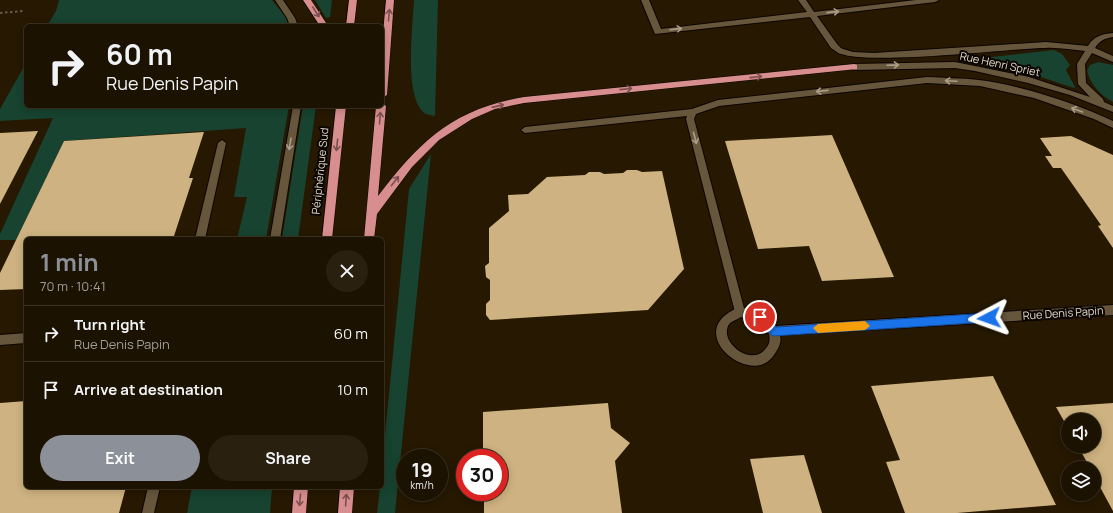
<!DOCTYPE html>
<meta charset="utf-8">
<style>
body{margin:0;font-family:Manrope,sans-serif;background:#292010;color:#f1f3f6;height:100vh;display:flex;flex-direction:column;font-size:15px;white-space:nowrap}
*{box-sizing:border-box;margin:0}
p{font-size:13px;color:#a09e99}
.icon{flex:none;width:22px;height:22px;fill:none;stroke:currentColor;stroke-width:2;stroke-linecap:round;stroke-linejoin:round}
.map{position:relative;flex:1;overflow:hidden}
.drawer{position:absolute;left:24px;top:237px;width:360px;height:252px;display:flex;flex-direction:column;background:#1c1201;border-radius:6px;box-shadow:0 2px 10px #0003,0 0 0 1px #3a3223}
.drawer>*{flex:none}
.top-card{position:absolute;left:24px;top:24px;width:360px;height:84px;border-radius:6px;box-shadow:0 2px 10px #0003,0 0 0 1px #3a3223;background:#1c1201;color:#f1f3f6;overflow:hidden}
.tools{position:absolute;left:1061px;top:413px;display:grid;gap:8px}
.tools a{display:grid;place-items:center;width:40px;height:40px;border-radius:50%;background:#1c1201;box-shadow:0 2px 10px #0003,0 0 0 1px #3a3223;font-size:20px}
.speed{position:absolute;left:396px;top:449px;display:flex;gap:8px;font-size:20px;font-weight:700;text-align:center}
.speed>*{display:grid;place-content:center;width:52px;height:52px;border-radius:50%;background:#1c1201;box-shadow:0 2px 10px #0003,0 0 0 1px #3a3223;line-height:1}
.speed small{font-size:10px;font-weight:400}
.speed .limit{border:6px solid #d22;background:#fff;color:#111}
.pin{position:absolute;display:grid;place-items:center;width:34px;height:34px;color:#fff;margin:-17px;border:2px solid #fff;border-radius:50%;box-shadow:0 1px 4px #0007}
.me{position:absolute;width:44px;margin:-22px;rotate:266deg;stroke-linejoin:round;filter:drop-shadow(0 0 3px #0008)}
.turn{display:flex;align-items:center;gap:14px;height:84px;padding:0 16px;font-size:18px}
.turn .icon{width:52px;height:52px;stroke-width:2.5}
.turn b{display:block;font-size:28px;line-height:34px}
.round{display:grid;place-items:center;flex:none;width:42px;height:42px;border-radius:21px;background:#292010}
.headline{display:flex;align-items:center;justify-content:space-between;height:68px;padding:0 16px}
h1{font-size:24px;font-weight:700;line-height:30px;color:#8c9099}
.primary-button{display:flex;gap:8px;margin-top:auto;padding:8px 16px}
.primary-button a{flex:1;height:46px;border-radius:24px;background:#8c9099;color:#fff;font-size:16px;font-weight:700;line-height:46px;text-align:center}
.primary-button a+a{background:#292010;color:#f1f3f6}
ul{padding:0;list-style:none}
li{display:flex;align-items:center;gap:12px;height:56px;padding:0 16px;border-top:1px solid #3a3223}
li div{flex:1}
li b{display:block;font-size:15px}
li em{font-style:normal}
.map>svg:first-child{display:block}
.green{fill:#174330}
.building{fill:#ceb281}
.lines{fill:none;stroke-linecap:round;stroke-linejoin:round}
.service-casing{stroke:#0e0400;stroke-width:2}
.minor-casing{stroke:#0e0400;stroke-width:2}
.trunk-casing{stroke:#0e0400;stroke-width:1}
.path{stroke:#685b47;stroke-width:2;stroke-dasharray:2.5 2.5;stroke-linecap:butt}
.service{fill:#66573c;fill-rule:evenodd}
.minor{fill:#66573c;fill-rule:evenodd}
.trunk{fill:#d88e8f;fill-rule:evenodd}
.oneway{stroke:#7b504f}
.oneway2{stroke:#aa9e8a}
.route{fill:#1a73e8;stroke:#114b97}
.slow{fill:#f59e0b}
.labels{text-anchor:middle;stroke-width:4;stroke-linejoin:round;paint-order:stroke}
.street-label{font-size:11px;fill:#e1d8c9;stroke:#0a0500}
</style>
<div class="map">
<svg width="1113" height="513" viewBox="0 0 1113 513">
<rect width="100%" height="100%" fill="#261801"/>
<g class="green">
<polygon points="59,0 272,0 285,16 289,26 47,26 56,11"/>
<polygon points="315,0 332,0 330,17 326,18"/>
<path d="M414,0H438L435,116C432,115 428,115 426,114C403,100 413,24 414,0Z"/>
<polygon points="1054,50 1062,54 1070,65 1066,70 1075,87 1074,88 1035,75 974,61 975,59"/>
<path d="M1098,62L1113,65V102C1100,95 1091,85 1087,71L1090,65Z"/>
<polygon points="26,63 26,106 289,106 266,239 237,239 247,197 234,197 246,128 64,141 16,240 0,240 0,234 53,118 0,121 0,109"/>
<polygon points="303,106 316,106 298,239 282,239"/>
<polygon points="431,154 395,513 377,513 380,487 382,487 382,466 409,189"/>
<polygon points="192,487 272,487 270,513 187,513"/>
</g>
<g class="building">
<polygon points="38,131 0,204 0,133"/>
<polygon points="204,132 189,178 193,178 173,239 26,239 26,289 0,290 0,273 64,141"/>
<polygon points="832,135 894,277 822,281 809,246 758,249 725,141"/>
<polygon points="1071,136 1113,155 1113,248 1098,226 1101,225 1061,168 1053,168 1045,156 1052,156 1040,138"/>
<polygon points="627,170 637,170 642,172 662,171 684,269 648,310 490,320 486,315 486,304 490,300 490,280 486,277 485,266 489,263 489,228 509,211 508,195 528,194 547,177 585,175 589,172 600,172 604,174 623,173"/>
<polygon points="993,376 1056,505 957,513 905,513 886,462 900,460 871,386"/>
<polygon points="26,401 26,487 126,487 119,513 0,513 0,403"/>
<polygon points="608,403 611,428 630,443 615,461 622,513 484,513 484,492 499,492 499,458 483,458 483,412"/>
<polygon points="1113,403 1113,511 1094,476 1094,468 1090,468 1078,446 1094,446 1094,420 1068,420 1068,428 1056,407"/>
<polygon points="804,455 822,513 763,513 750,459"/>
</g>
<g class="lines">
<defs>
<g id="service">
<polygon points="275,0 283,0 295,18 298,26 290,26 287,18"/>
<polygon points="641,0 649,0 661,29 807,12 798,0 806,0 814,12 916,0 939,0 935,2 817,16 837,44 844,51 840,54 831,48 810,17 655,34"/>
<path d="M927,77C944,78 962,78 979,80C1020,85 1076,103 1113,121V128L1094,119L1034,98L980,86L927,83L719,106L696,114L694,119L745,312L744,315L740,317L736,315L735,312L686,119L687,116L525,133L521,130L525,127L692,109L718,100Z"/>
<polygon points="293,106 301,106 280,239 270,239"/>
<polygon points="222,140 226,143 205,239 195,239 218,143"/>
<polygon points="148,487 160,487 154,513 142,513"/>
</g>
<g id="minor">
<path d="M1113,33V37C1105,38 1099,41 1095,48L1113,56V62L1092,53L1085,64L1086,83L1103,99L1104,102L1113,106V112L1070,95L1028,83L975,71L955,68L854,70L850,67L854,64L955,62L1029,77L1090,97L1078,84L1077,64L1085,51C1072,50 1058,47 1045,48C1013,48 853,68 836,51L840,48L853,52L874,53L1046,42L1088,46C1094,36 1102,34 1113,33Z"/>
<path d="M1113,305V315L780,335C782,343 778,349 774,355C751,390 679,330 740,307C753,310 767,314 776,326ZM741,317L759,324L769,334C770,339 770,344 766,348C752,369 716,340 730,323C733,321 738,319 741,317Z"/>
<polygon points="26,333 26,343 0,345 0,335"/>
</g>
<g id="trunk">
<polygon points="303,0 311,0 328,26 320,26"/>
<polygon points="349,0 357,0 354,26 346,26"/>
<polygon points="386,0 394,0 387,95 382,98 382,45"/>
<path d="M854,64L857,65V69L524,103L495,109L472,119L439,140L412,167L377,214L374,239H364L376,106H382V103L386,106L378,196C420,141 453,109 524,97Z"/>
<polygon points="336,106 346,106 332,239 322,239"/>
<polygon points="294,487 308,487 306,513 292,513"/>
<polygon points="340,487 354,487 352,513 338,513"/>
</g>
</defs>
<use href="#service" class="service-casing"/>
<use href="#minor" class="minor-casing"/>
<use href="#trunk" class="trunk-casing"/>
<polyline class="path" points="0,13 23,11"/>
<use href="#service" class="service"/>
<use href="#minor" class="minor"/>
<use href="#trunk" class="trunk"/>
</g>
<defs><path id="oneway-shaft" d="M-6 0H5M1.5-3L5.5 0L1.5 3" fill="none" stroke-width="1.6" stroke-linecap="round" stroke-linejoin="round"/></defs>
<g class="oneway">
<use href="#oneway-shaft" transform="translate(316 12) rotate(57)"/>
<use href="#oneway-shaft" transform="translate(389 15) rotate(-85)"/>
<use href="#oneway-shaft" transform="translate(756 77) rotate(-6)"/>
<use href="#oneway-shaft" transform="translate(626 89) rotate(-6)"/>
<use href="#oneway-shaft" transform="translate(498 106) rotate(-13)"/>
<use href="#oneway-shaft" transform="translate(380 118) rotate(-85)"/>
<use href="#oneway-shaft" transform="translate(337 145) rotate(96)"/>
<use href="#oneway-shaft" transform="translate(395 181) rotate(-52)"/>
<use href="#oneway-shaft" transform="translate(300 500) rotate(95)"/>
<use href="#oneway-shaft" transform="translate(346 500) rotate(-86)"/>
</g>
<g class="oneway2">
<use href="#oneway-shaft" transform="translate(833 12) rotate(-6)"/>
<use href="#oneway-shaft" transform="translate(676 29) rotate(-7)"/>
<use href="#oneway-shaft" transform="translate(893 65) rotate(-2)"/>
<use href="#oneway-shaft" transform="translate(951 81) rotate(-177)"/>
<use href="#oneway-shaft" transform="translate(822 91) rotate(174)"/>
<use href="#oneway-shaft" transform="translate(1077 110) rotate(-160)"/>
<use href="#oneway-shaft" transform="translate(695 138) rotate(75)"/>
<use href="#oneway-shaft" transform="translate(290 144) rotate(100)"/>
</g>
<path class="route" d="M760,312L771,320L776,327L989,313L994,318L989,322L773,336C770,334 756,320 755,317L756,314Z"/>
<polygon class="slow" points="865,321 870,326 865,330 818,333 813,328 818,324"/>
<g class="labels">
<g class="street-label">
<text transform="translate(1000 64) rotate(12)" y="4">Rue Henri Spriet</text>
<text transform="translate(320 171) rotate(-84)" y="4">Périphérique Sud</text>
<text transform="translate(1063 313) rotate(-4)" y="4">Rue Denis Papin</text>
</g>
</g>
</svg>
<div class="tools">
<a><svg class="icon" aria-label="sound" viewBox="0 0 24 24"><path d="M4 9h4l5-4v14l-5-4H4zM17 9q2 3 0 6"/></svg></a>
<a><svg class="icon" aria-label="layers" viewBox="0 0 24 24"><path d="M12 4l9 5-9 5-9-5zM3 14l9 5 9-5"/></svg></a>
</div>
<div class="speed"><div>19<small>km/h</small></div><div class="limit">30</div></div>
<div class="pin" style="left:760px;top:317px;background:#d93025"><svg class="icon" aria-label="arrive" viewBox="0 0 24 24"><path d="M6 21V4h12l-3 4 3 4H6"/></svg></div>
<svg class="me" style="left:989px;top:318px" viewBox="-20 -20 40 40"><path d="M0-17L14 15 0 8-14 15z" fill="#1a73e8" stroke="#fff" stroke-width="4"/></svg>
<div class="top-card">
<div class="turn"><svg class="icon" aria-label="right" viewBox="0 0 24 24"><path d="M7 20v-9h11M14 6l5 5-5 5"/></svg><div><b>60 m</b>Rue Denis Papin</div></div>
</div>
<section class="drawer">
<div class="headline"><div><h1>1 min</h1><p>70 m · 10:41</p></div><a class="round"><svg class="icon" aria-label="close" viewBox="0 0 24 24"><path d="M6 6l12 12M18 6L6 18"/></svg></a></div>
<ul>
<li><svg class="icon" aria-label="right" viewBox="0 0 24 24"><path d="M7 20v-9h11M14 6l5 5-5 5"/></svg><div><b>Turn right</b><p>Rue Denis Papin</p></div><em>60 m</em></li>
<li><svg class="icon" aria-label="arrive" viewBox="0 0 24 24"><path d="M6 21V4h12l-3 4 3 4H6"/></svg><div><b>Arrive at destination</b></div><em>10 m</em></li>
</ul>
<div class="primary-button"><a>Exit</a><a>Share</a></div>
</section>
</div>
